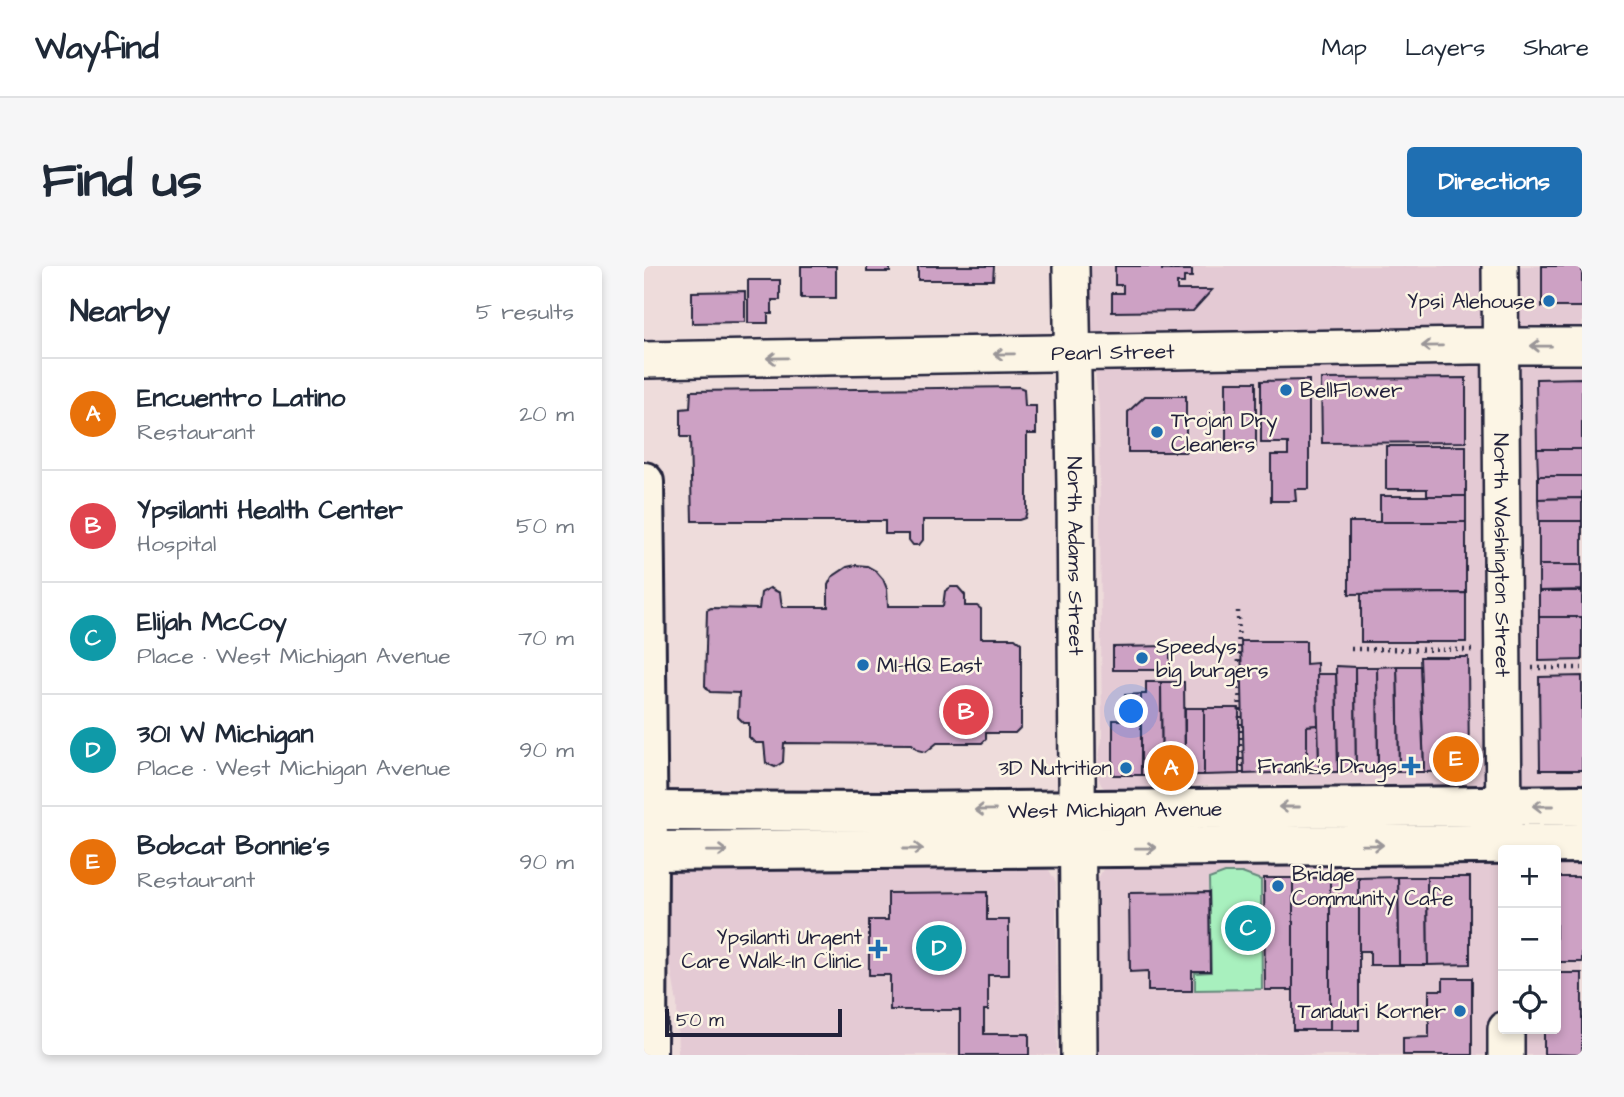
<!DOCTYPE html>
<meta charset="utf-8">
<style>
body{margin:0;font-family:"Architects Daughter",sans-serif;background:#f6f6f7;color:#1f2937}
.controls{position:absolute;right:21px;bottom:21px;display:grid;overflow:hidden;border-radius:7px;box-shadow:0 4px 10px #0003}
.controls button{width:63px;height:63px;display:grid;place-items:center;padding:0;border:0;border-bottom:2px solid #e0e1e3;background:#fff;color:#1f2937;font:35px sans-serif}
.scale{position:absolute;left:21px;bottom:18px;width:177px;box-sizing:border-box;padding-left:7px;border:4px solid #22223b;border-top:0;font-size:19px;line-height:24px;white-space:nowrap;color:#22223b;-webkit-text-stroke:5px #fcf5e5;paint-order:stroke}
.you{position:absolute;left:488px;top:446px;width:24px;height:24px;margin:-18px;border:5px solid #fff;border-radius:50%;background:#1a73e8;box-shadow:0 0 0 10px #1a73e833}
.badge{display:grid;place-items:center;width:46px;height:46px;border-radius:50%;background:#1f6fb2;color:#fff;font-size:23px;font-weight:700}
.pin{position:absolute;translate:-50% -50%;border:4px solid #fff;box-shadow:0 2px 7px #0006}
.list{margin:0;padding:0;list-style:none}
h2{display:flex;justify-content:space-between;align-items:center;height:91px;margin:0;padding:0 28px;font-size:30px}
h2 small{font-size:23px;font-weight:400;color:#747a83}
.list li{display:grid;grid-template-columns:46px 1fr auto;gap:21px;align-items:center;box-sizing:border-box;height:112px;padding:0 28px;border-top:2px solid #e0e1e3}
.list b{display:block;font-size:26px;white-space:nowrap}
.list p{margin:0;font-size:23px;white-space:nowrap;color:#747a83}
.list em{font-size:23px;font-style:normal;color:#747a83}
.icon{flex:none;width:38px;height:38px;fill:none;stroke:currentColor;stroke-width:2;stroke-linecap:round;stroke-linejoin:round}
.map{position:relative;flex:none;width:938px;height:789px;overflow:hidden;border-radius:7px}
header{display:flex;align-items:center;gap:42px;box-sizing:border-box;height:98px;padding:0 35px;background:#fff;border-bottom:2px solid #e0e1e3}
header strong{font-size:33px}
nav{display:flex;gap:38px;margin-inline-start:auto;font-size:24px}
.intro{display:flex;align-items:center;justify-content:space-between;box-sizing:border-box;height:168px;padding:0 42px}
h1{margin:0;font-size:49px}
.button{padding:18px 32px;border-radius:7px;background:#1f6fb2;color:#fff;font-size:24px;font-weight:700}
main{display:flex;gap:42px;padding:0 42px}
aside{flex:1;background:#fff;border-radius:7px;box-shadow:0 4px 10px #0003}
.map>svg:first-child{display:block}
.built{fill:#e4cad4}
.green{fill:#a8f0be;stroke:#65897c;stroke-width:2}
.building{fill:#cda1c4;stroke:#22223b;stroke-width:2}
.lines{fill:none;stroke-linecap:round;stroke-linejoin:round}
.tertiary-casing{stroke:#22223b;stroke-width:40}
.primary-casing{stroke:#22223b;stroke-width:44}
.path{stroke:#22223b;stroke-width:4.5;stroke-dasharray:2 5;stroke-linecap:butt}
.tertiary{stroke:#fcf5e5;stroke-width:35}
.primary{stroke:#fcf5e5;stroke-width:38}
.oneway{stroke:#9a9698}
.poi-dot{fill:#1f6fb2;stroke:#fcf5e5;stroke-width:2.5}
.labels{text-anchor:middle;dominant-baseline:central;stroke-width:5;stroke-linejoin:round;paint-order:stroke}
.poi-label{font-size:21px;fill:#22223b;stroke:#fcf5e5;text-anchor:end}
.street-label{font-size:21px;fill:#22223b;stroke:#fcf5e5}
</style>
<header>
<strong>Wayfind</strong>
<nav><a>Map</a><a>Layers</a><a>Share</a></nav>
</header>
<div class="intro"><h1>Find us</h1><a class="button">Directions</a></div>
<main>
<aside>
<h2>Nearby<small>5 results</small></h2>
<ul class="list">
<li><span class="badge" style="background:#e8710a">A</span><div><b>Encuentro Latino</b><p>Restaurant</p></div><em>20 m</em></li>
<li><span class="badge" style="background:#e0444e">B</span><div><b>Ypsilanti Health Center</b><p>Hospital</p></div><em>50 m</em></li>
<li><span class="badge" style="background:#0f9aa8">C</span><div><b>Elijah McCoy</b><p>Place · West Michigan Avenue</p></div><em>70 m</em></li>
<li><span class="badge" style="background:#0f9aa8">D</span><div><b>301 W Michigan</b><p>Place · West Michigan Avenue</p></div><em>90 m</em></li>
<li><span class="badge" style="background:#e8710a">E</span><div><b>Bobcat Bonnie's</b><p>Restaurant</p></div><em>90 m</em></li>
</ul>
</aside>
<div class="map">
<svg width="938" height="789" viewBox="0 0 938 789">
<rect width="100%" height="100%" fill="#eedcdb"/>
<filter id="ink" filterUnits="userSpaceOnUse"><feTurbulence type="fractalNoise" baseFrequency=".0143" numOctaves="2"/><feDisplacementMap in="SourceGraphic" scale="14" xChannelSelector="R" yChannelSelector="G"/><feConvolveMatrix kernelMatrix="1 2 1 2 8 2 1 2 1" color-interpolation-filters="sRGB"/></filter>
<g filter="url(#ink)">
<g class="built">
<polygon points="444,0 938,0 938,524 777,523 767,518 528,520 516,527 466,527 457,519 452,504 458,474 455,142 445,49"/>
<polygon points="859,591 859,763 912,763 912,591 938,591 938,789 454,789 452,616 461,600"/>
<polygon points="391,601 405,604 412,616 413,789 34,789 33,737 19,658 20,605"/>
</g>
<polygon class="green" points="581,607 598,607 617,614 618,723 551,724 551,707 567,706 565,613"/>
<g class="building">
<rect x="157" y="0" width="35" height="32"/>
<rect x="223" y="0" width="23" height="6"/>
<polygon points="274,0 350,0 349,14 274,14"/>
<polygon points="471,0 518,0 518,4 548,4 548,11 540,11 540,17 533,17 533,24 568,24 549,45 468,46 468,27 479,27 479,19 471,19"/>
<rect x="898" y="0" width="40" height="41"/>
<polygon points="104,14 136,14 136,34 128,34 128,48 124,48 124,57 104,57"/>
<polygon points="101,25 101,56 48,57 48,26"/>
<polygon points="822,112 822,176 678,177 677,113"/>
<polygon points="938,112 938,183 893,183 892,113"/>
<polygon points="665,114 665,223 651,223 652,235 627,235 627,189 644,189 644,177 617,177 617,115"/>
<rect x="582" y="116" width="30" height="66"/>
<polygon points="375,121 380,123 381,140 392,140 392,168 383,168 383,245 381,252 375,254 279,254 279,274 275,279 269,279 265,274 265,268 241,268 241,255 48,255 46,171 37,171 37,143 46,142 47,125"/>
<polygon points="501,130 542,130 542,186 484,186 484,146"/>
<polygon points="742,180 822,180 822,230 783,230 783,223 742,223"/>
<polygon points="893,183 938,183 938,210 894,210"/>
<polygon points="894,210 938,210 938,232 894,233"/>
<rect x="736" y="230" width="86" height="26"/>
<polygon points="938,232 938,255 895,255 894,233"/>
<rect x="895" y="255" width="43" height="44"/>
<polygon points="705,256 822,256 822,327 705,328"/>
<polygon points="212,299 223,300 232,305 239,313 243,323 244,340 299,340 301,325 307,321 314,321 321,329 321,340 333,340 337,343 337,372 371,372 377,377 377,461 371,467 342,467 342,473 338,477 293,477 282,486 274,484 268,478 140,477 139,496 131,501 122,497 120,477 111,477 105,471 105,457 100,457 94,451 95,427 66,426 61,420 63,344 67,342 115,343 117,327 126,322 136,327 138,341 184,341 184,319 188,311 203,301"/>
<polygon points="895,299 938,299 938,324 895,325"/>
<rect x="895" y="325" width="43" height="26"/>
<polygon points="822,327 822,376 717,376 717,328"/>
<polygon points="895,351 938,351 938,394 895,395"/>
<polygon points="597,375 662,375 662,398 673,397 674,459 663,460 663,506 600,508"/>
<polygon points="526,380 526,404 469,404 469,381"/>
<polygon points="776,391 824,391 825,505 780,506"/>
<polygon points="692,400 711,401 712,506 694,506"/>
<polygon points="753,400 776,400 780,506 755,506"/>
<polygon points="753,400 755,506 734,506 733,401"/>
<polygon points="711,401 733,401 734,506 712,506"/>
<polygon points="673,408 692,408 694,506 675,506"/>
<polygon points="938,410 938,504 896,504 895,411"/>
<polygon points="502,416 517,416 518,509 497,509 497,428 502,428"/>
<polygon points="517,416 540,416 541,509 518,509"/>
<polygon points="497,428 497,509 469,509 469,454 481,454 481,429"/>
<rect x="541" y="442" width="19" height="67"/>
<polygon points="560,442 595,442 595,508 560,509"/>
<polygon points="674,459 675,506 663,506 663,460"/>
<polygon points="754,611 783,611 784,699 755,699"/>
<polygon points="754,611 755,699 726,699 726,685 715,685 715,612"/>
<polygon points="783,611 826,611 826,698 784,699"/>
<rect x="912" y="611" width="26" height="85"/>
<polygon points="620,612 649,612 649,724 621,724"/>
<rect x="649" y="612" width="37" height="152"/>
<rect x="686" y="612" width="29" height="152"/>
<polygon points="343,626 343,654 365,654 365,709 344,709 344,744 340,744 340,768 385,768 385,789 316,789 316,744 246,744 246,709 225,709 225,654 244,654 244,627"/>
<polygon points="565,626 566,705 548,705 548,725 504,725 504,705 486,706 485,627"/>
<polygon points="912,707 938,707 938,789 900,788 900,763 912,763"/>
<polygon points="799,712 828,712 828,789 759,789 759,772 785,771 785,724 799,724"/>
</g>
<g class="lines">
<g class="tertiary-casing">
<g id="tertiary">
<path id="s1" d="M427 0 431 220 435 789"/>
<path id="s2" d="M856 0 860 567"/>
<path id="s3" d="M0 94 827 80H938"/>
<polyline points="862,763 862,789"/>
</g>
</g>
<g class="primary-casing">
<g id="primary">
<polyline points="0,216 4,585 3,789"/>
<path id="s4" d="M4 545 257 546 938 539"/>
<polyline points="4,585 938,577"/>
</g>
</g>
<g class="path">
<polyline points="594,345 597,513"/>
<polyline points="707,383 829,384"/>
<polyline points="888,402 938,402"/>
</g>
<use href="#tertiary" class="tertiary"/>
<use href="#primary" class="primary"/>
</g>
<defs><path id="oneway-shaft" d="M-6 0H5M1.5-3L5.5 0L1.5 3" fill="none" stroke-width="1.6" stroke-linecap="round" stroke-linejoin="round" transform="scale(1.75)"/></defs>
<g class="oneway">
<use href="#oneway-shaft" transform="translate(788 80) rotate(179)"/>
<use href="#oneway-shaft" transform="translate(897 80) rotate(-179)"/>
<use href="#oneway-shaft" transform="translate(360 88) rotate(179)"/>
<use href="#oneway-shaft" transform="translate(133 92) rotate(179)"/>
<use href="#oneway-shaft" transform="translate(899 540) rotate(180)"/>
<use href="#oneway-shaft" transform="translate(645 541) rotate(180)"/>
<use href="#oneway-shaft" transform="translate(341 544) rotate(179)"/>
<use href="#oneway-shaft" transform="translate(729 579) rotate(-1)"/>
<use href="#oneway-shaft" transform="translate(502 582) rotate(-1)"/>
<use href="#oneway-shaft" transform="translate(269 583)"/>
<use href="#oneway-shaft" transform="translate(73 585) rotate(-1)"/>
</g>
</g>
<g class="poi-dot">
<circle cx="905" cy="35" r="7"/>
<circle cx="642" cy="124" r="7"/>
<circle cx="513" cy="166" r="7"/>
<circle cx="498" cy="392" r="7"/>
<circle cx="219" cy="399" r="7"/>
<path d="M763.5 489.5h7v7h7v7h-7v7h-7v-7h-7v-7h7z"/>
<circle cx="482" cy="502" r="7"/>
<circle cx="634" cy="620" r="7"/>
<path d="M230.5 672.5h7v7h7v7h-7v7h-7v-7h-7v-7h7z"/>
<circle cx="816" cy="745" r="7"/>
</g>
<g class="labels">
<g class="poi-label">
<text x="891" y="35">Ypsi Alehouse</text>
<text x="656" y="124" text-anchor="start">BellFlower</text>
<text x="527" y="154" text-anchor="start">Trojan Dry<tspan x="527" dy="24">Cleaners</tspan></text>
<text x="512" y="380" text-anchor="start">Speedys<tspan x="512" dy="24">big burgers</tspan></text>
<text x="233" y="399" text-anchor="start">MI-HQ East</text>
<text x="753" y="500">Frank's Drugs</text>
<text x="468" y="502">3D Nutrition</text>
<text x="648" y="608" text-anchor="start">Bridge<tspan x="648" dy="24">Community Cafe</tspan></text>
<text x="218" y="671">Ypsilanti Urgent<tspan x="218" dy="24">Care Walk-In Clinic</tspan></text>
<text x="802" y="745">Tanduri Korner</text>
</g>
<g class="street-label">
<text stroke="none"><textPath href="#s3" startOffset="469">Pearl Street</textPath></text>
<text stroke="none"><textPath href="#s2" startOffset="289">North Washington Street</textPath></text>
<text stroke="none"><textPath href="#s1" startOffset="290">North Adams Street</textPath></text>
<text stroke="none"><textPath href="#s4" startOffset="467">West Michigan Avenue</textPath></text>
</g>
</g>
</svg>
<div class="controls">
<button>+</button>
<button>−</button>
<button><svg class="icon" aria-label="locate" viewBox="0 0 24 24"><circle cx="12" cy="12" r="6"/><path d="M12 2v4M12 18v4M2 12h4M18 12h4"/></svg></button>
</div>
<div class="scale">50 m</div>
<div class="you"></div>
<div class="pin badge" style="left:527px;top:502px;background:#e8710a">A</div>
<div class="pin badge" style="left:322px;top:446px;background:#e0444e">B</div>
<div class="pin badge" style="left:604px;top:662px;background:#0f9aa8">C</div>
<div class="pin badge" style="left:295px;top:682px;background:#0f9aa8">D</div>
<div class="pin badge" style="left:812px;top:493px;background:#e8710a">E</div>
</div>
</main>
